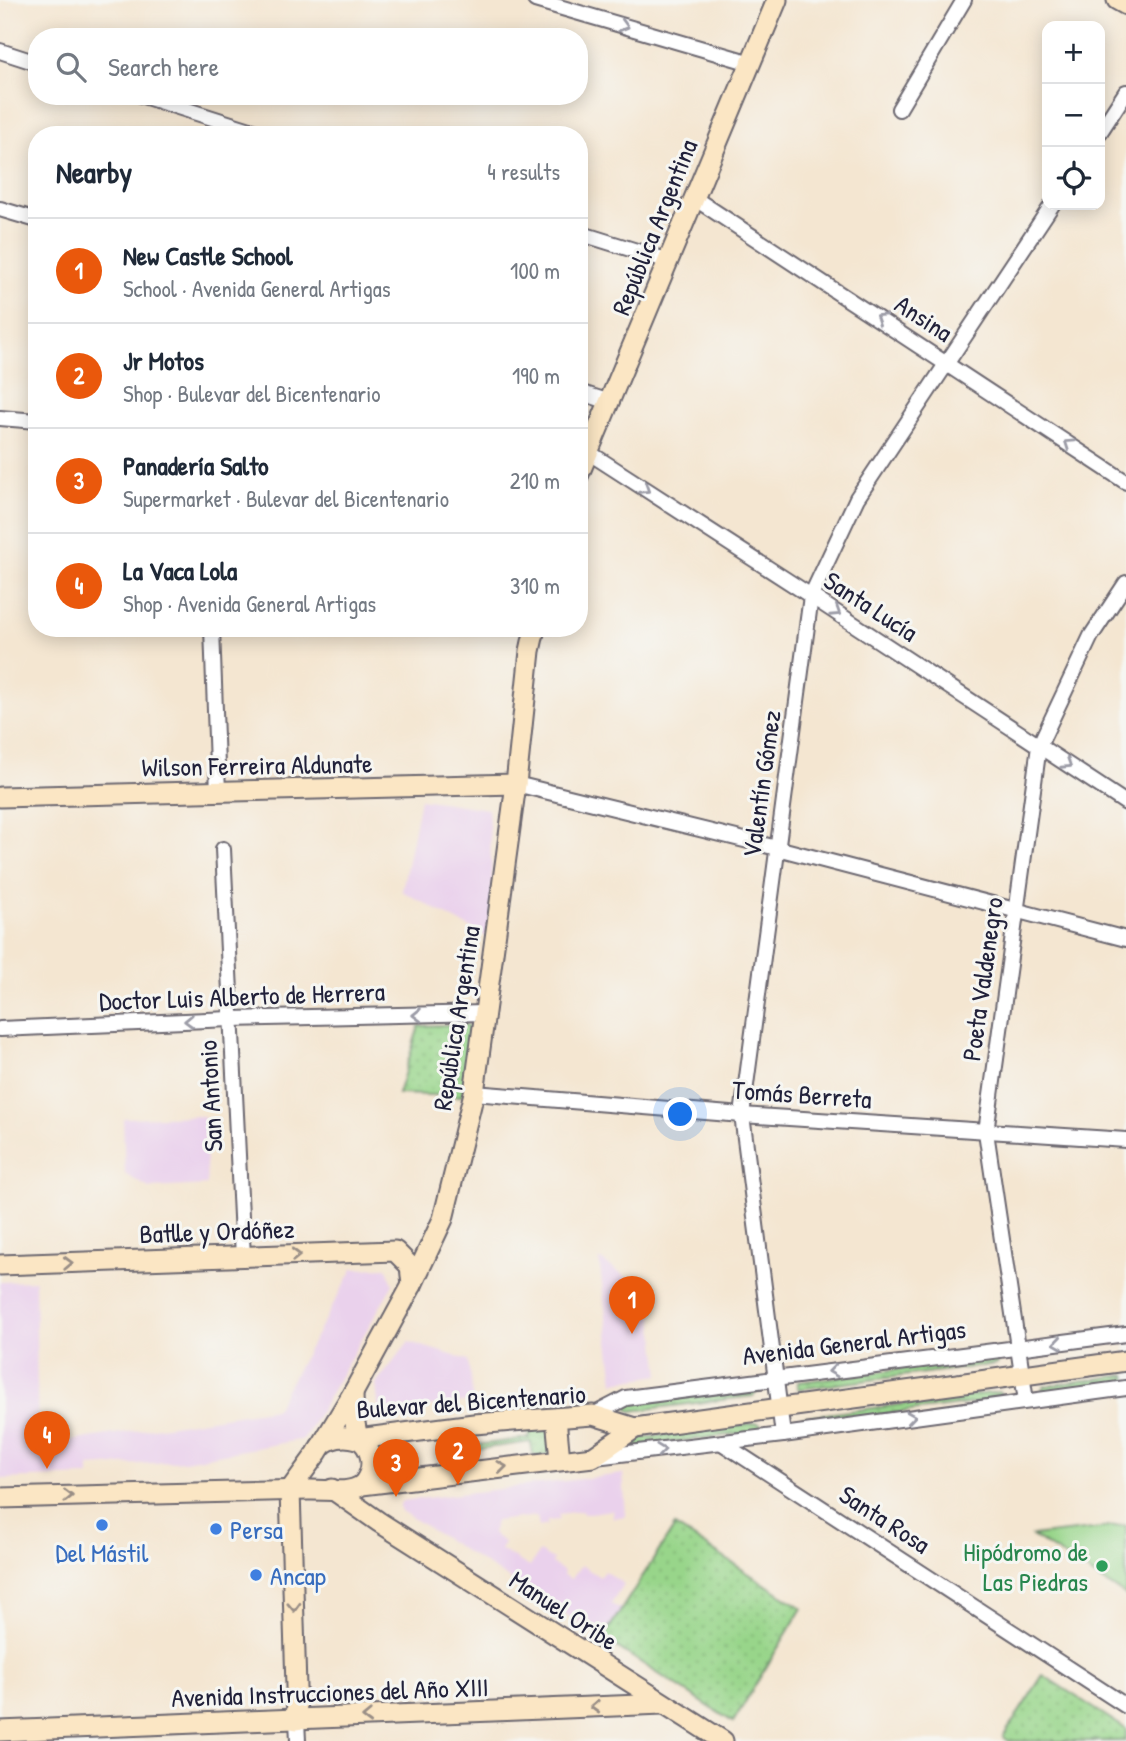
<!DOCTYPE html>
<meta charset="utf-8">
<style>
body{margin:0;font-family:"Patrick Hand",sans-serif;background:#f2f2f3;color:#1f2937}
.controls{position:absolute;right:21px;top:21px;display:grid;overflow:hidden;border-radius:14px;box-shadow:0 4px 18px #0003}
.controls button{width:63px;height:63px;display:grid;place-items:center;padding:0;border:0;border-bottom:2px solid #e0e1e3;background:#fff;color:#1f2937;font:35px sans-serif}
.you{position:absolute;left:681px;top:1115px;width:24px;height:24px;margin:-18px;border:5px solid #fff;border-radius:50%;background:#1a73e8;box-shadow:0 0 0 10px #1a73e833}
.badge{display:grid;place-items:center;width:46px;height:46px;border-radius:50%;background:#ea580c;color:#fff;font-size:23px;font-weight:700}
.pin{position:absolute;translate:-50% -58px;filter:drop-shadow(0 2px 4px #0008)}
.pin::after{content:'';position:absolute;top:37px;width:24px;height:21px;background:inherit;clip-path:polygon(0 0,100% 0,50% 100%)}
.list{margin:0;padding:0;list-style:none}
h2{display:flex;justify-content:space-between;align-items:center;height:91px;margin:0;padding:0 28px;font-size:30px}
h2 small{font-size:23px;font-weight:400;color:#747a83}
.list li{display:grid;grid-template-columns:46px 1fr auto;gap:21px;align-items:center;box-sizing:border-box;height:105px;padding:0 28px;border-top:2px solid #e0e1e3}
.list b{display:block;font-size:26px;white-space:nowrap}
.list p{margin:0;font-size:23px;white-space:nowrap;color:#747a83}
.list em{font-size:23px;font-style:normal;color:#747a83}
.icon{flex:none;width:38px;height:38px;fill:none;stroke:currentColor;stroke-width:2;stroke-linecap:round;stroke-linejoin:round}
.map{position:relative;flex:none;width:1126px;height:1741px;overflow:hidden}
.search{position:absolute;background:#fff;box-shadow:0 4px 18px #0003;left:28px;top:28px;width:560px;height:77px;display:flex;align-items:center;gap:18px;box-sizing:border-box;padding:0 24px;border-radius:28px;color:#747a83;font-size:26px}
.panel{position:absolute;background:#fff;box-shadow:0 4px 18px #0003;left:28px;top:126px;width:560px;height:511px;border-radius:28px}
.map>svg:first-child{display:block}
.built{fill:#ead1ec}
.grass{fill:url(#grass-dots);stroke:#5d7c62;stroke-width:2}
.pitch{fill:#98d58a;stroke:#5d7c62;stroke-width:2}
.lines{fill:none;stroke-linecap:round;stroke-linejoin:round}
.street-casing{stroke:#6c6770;stroke-width:18}
.secondary-casing{stroke:#6c6770;stroke-width:23}
.street{stroke:#fff;stroke-width:14}
.secondary{stroke:#fbe6c4;stroke-width:19}
.oneway{stroke:#9c9ca7}
.oneway2{stroke:#998e86}
.shop-dot{fill:#3f7fe0;stroke:#f6f6f2;stroke-width:2.5}
.leisure-dot{fill:#2e9e5b;stroke:#f6f6f2;stroke-width:2.5}
.labels{text-anchor:middle;dominant-baseline:central;stroke-width:6;stroke-linejoin:round;paint-order:stroke}
.street-label{font-size:26px;fill:#22223b;stroke:#f6f6f2}
.shop-label{font-size:26px;fill:#366cbe;stroke:#f6f6f2;text-anchor:start}
.leisure-label{font-size:26px;fill:#27864d;stroke:#f6f6f2;text-anchor:end}
</style>
<div class="map">
<svg width="1126" height="1741" viewBox="0 0 1126 1741">
<defs>
<pattern id="grass-dots" width="8" height="8" patternUnits="userSpaceOnUse" patternTransform="scale(1.75)"><rect width="8" height="8" fill="#98d58a"/><path d="M2 2h.1M6 6h.1" fill="none" stroke="#83b778" stroke-width="1.8" stroke-linecap="round"/></pattern>
</defs>
<rect width="100%" height="100%" fill="#f6f6f2"/>
<filter id="ink" filterUnits="userSpaceOnUse"><feTurbulence type="fractalNoise" baseFrequency=".0143" numOctaves="2"/><feDisplacementMap in="SourceGraphic" scale="14" xChannelSelector="R" yChannelSelector="G"/><feConvolveMatrix kernelMatrix="1 2 1 2 8 2 1 2 1" color-interpolation-filters="sRGB"/></filter>
<filter id="wash" filterUnits="userSpaceOnUse"><feTurbulence type="fractalNoise" baseFrequency=".00686" numOctaves="4" result="noise"/><feDisplacementMap in="SourceGraphic" scale="28" xChannelSelector="R" yChannelSelector="G"/><feGaussianBlur stdDeviation="1.57" result="paint"/><feColorMatrix in="noise" values="0 0 0 0 0 0 0 0 0 0 0 0 0 0 0 0 0 1.4 0 .05"/><feComposite in="paint" operator="in"/></filter>
<g filter="url(#wash)">
<rect width="100%" height="100%" fill="#f4e6d1"/>
<g class="built">
<polygon points="420,799 488,809 496,942 402,891"/>
<polygon points="204,1116 207,1185 149,1188 125,1174 123,1118"/>
<polygon points="599,1259 650,1293 660,1375 614,1382"/>
<polygon points="387,1268 393,1284 304,1439 185,1461 89,1467 89,1476 0,1479 0,1282 35,1281 38,1446 275,1409 353,1269"/>
<polygon points="409,1342 468,1360 473,1401 379,1413 376,1384"/>
<polygon points="623,1474 626,1516 613,1518 612,1510 583,1514 582,1511 558,1514 559,1520 547,1521 547,1525 539,1527 537,1516 495,1521 492,1534 504,1542 500,1550 530,1567 539,1552 553,1560 552,1564 564,1571 563,1575 571,1579 581,1565 600,1577 604,1571 624,1584 611,1604 621,1609 603,1638 401,1511 399,1506 402,1501"/>
</g>
<g class="grass">
<polygon points="465,1024 474,1029 474,1037 462,1096 398,1094 419,1026"/>
<polygon points="995,1357 998,1361 996,1364 799,1389 797,1386 798,1382"/>
<polygon points="1126,1375 1126,1382 1044,1393 1042,1390 1044,1386"/>
<polygon points="752,1388 756,1392 753,1396 631,1411 627,1408 629,1404"/>
<polygon points="999,1392 1002,1396 1000,1400 805,1424 801,1421 803,1417"/>
<polygon points="757,1423 761,1425 759,1431 635,1447 632,1443 634,1439"/>
<polygon points="550,1426 552,1454 537,1457 533,1454 531,1442 455,1452 455,1448 530,1438 529,1427"/>
<polygon points="675,1526 802,1608 733,1722 603,1638"/>
<polygon points="1043,1675 1126,1729 1126,1741 1009,1741 1003,1737"/>
</g>
<polygon class="pitch" points="1126,1525 1126,1596 1032,1536"/>
</g>
<g filter="url(#ink)">
<g class="lines">
<g class="street-casing">
<g id="street">
<polyline points="535,0 751,63"/>
<polyline points="0,51 37,63"/>
<polyline points="143,96 266,135"/>
<polyline points="899,109 964,0"/>
<polyline points="1100,132 1126,92"/>
<polyline points="694,198 1126,482"/>
<polyline points="0,209 37,220"/>
<polyline points="579,233 669,261"/>
<polyline points="579,392 610,402"/>
<polyline points="0,418 37,421"/>
<polyline points="588,452 811,596 1126,803"/>
<polyline points="212,628 218,793"/>
<polyline points="516,784 777,848 1126,939"/>
<polyline points="223,849 243,1257"/>
<polyline points="0,1029 230,1019 485,1013"/>
<polyline points="474,1093 742,1115 1126,1140"/>
<polyline points="1026,1401 986,1132 1039,746 1091,636 1126,583"/>
<polyline points="593,1415 626,1398 1126,1334"/>
<polyline points="783,1435 742,1115 811,596 857,498 1052,205"/>
<polyline points="722,1443 1126,1706"/>
<polyline points="595,1457 783,1435 1126,1388"/>
<polyline points="297,1720 298,1741"/>
</g>
</g>
<g class="secondary-casing">
<g id="secondary">
<polyline points="1117,0 1126,5"/>
<polyline points="579,474 777,0"/>
<polyline points="0,797 516,784"/>
<polyline points="0,1265 395,1251 410,1266 412,1285"/>
<path d="M353 1393C353 1407 354 1420 357 1434 359 1441 364 1442 367 1448 374 1461 371 1475 362 1485"/>
<polyline points="556,1418 560,1460"/>
<path d="M320 1447C331 1436 344 1435 358 1439L474 1424 593 1415 635 1428"/>
<polyline points="332,1489 379,1522 723,1741"/>
<path d="M0 1498 308 1490C325 1489 347 1495 362 1485L593 1457 635 1428 663 1424 1126 1361"/>
<polyline points="297,1720 290,1490 317,1453 353,1393 412,1285 443,1219 474,1093 516,784 530,651 535,628"/>
<polyline points="0,1731 663,1704"/>
</g>
</g>
<use href="#street" class="street"/>
<use href="#secondary" class="secondary"/>
</g>
<defs><path id="oneway-chevron" d="M-2-3.5L2.5 0L-2 3.5" fill="none" stroke-width="1.6" stroke-linecap="round" stroke-linejoin="round" transform="scale(1.75)"/></defs>
<g class="oneway">
<use href="#oneway-chevron" transform="translate(624 26) rotate(16)"/>
<use href="#oneway-chevron" transform="translate(880 318) rotate(-147)"/>
<use href="#oneway-chevron" transform="translate(1069 444) rotate(-146)"/>
<use href="#oneway-chevron" transform="translate(645 489) rotate(33)"/>
<use href="#oneway-chevron" transform="translate(836 612) rotate(33)"/>
<use href="#oneway-chevron" transform="translate(1067 764) rotate(33)"/>
<use href="#oneway-chevron" transform="translate(417 1015) rotate(179)"/>
<use href="#oneway-chevron" transform="translate(189 1021) rotate(178)"/>
<use href="#oneway-chevron" transform="translate(1058 1343) rotate(172)"/>
<use href="#oneway-chevron" transform="translate(833 1371) rotate(173)"/>
<use href="#oneway-chevron" transform="translate(911 1417) rotate(-8)"/>
<use href="#oneway-chevron" transform="translate(661 1450) rotate(-7)"/>
</g>
<g class="oneway2">
<use href="#oneway-chevron" transform="translate(296 1255) rotate(-2)"/>
<use href="#oneway-chevron" transform="translate(68 1263) rotate(-2)"/>
<use href="#oneway-chevron" transform="translate(502 1467) rotate(-7)"/>
<use href="#oneway-chevron" transform="translate(68 1496) rotate(-1)"/>
<use href="#oneway-chevron" transform="translate(294 1607) rotate(88)"/>
<use href="#oneway-chevron" transform="translate(595 1707) rotate(178)"/>
<use href="#oneway-chevron" transform="translate(367 1717) rotate(178)"/>
</g>
</g>
<g class="shop-dot">
<circle cx="102" cy="1525" r="7"/>
<circle cx="216" cy="1529" r="7"/>
<circle cx="256" cy="1575" r="7"/>
</g>
<circle class="leisure-dot" cx="1102" cy="1566" r="7"/>
<g class="labels">
<g class="street-label">
<text transform="translate(654 227) rotate(-68)">República Argentina</text>
<text transform="translate(924 318) rotate(33)">Ansina</text>
<text transform="translate(871 606) rotate(33)">Santa Lucía</text>
<text transform="translate(257 765) rotate(-1)">Wilson Ferreira Aldunate</text>
<text transform="translate(761 784) rotate(-82)">Valentín Gómez</text>
<text transform="translate(982 979) rotate(-82)">Poeta Valdenegro</text>
<text transform="translate(242 996) rotate(-2)">Doctor Luis Alberto de Herrera</text>
<text transform="translate(456 1018) rotate(-81)">República Argentina</text>
<text transform="translate(802 1094) rotate(4)">Tomás Berreta</text>
<text transform="translate(210 1096) rotate(-93)">San Antonio</text>
<text transform="translate(217 1231) rotate(-2)">Batlle y Ordóñez</text>
<text transform="translate(854 1342) rotate(-7)">Avenida General Artigas</text>
<text transform="translate(471 1401) rotate(-4)">Bulevar del Bicentenario</text>
<text transform="translate(885 1519) rotate(33)">Santa Rosa</text>
<text transform="translate(564 1610) rotate(33)">Manuel Oribe</text>
<text transform="translate(330 1692) rotate(-2)">Avenida Instrucciones del Año XIII</text>
</g>
<g class="shop-label">
<text x="230" y="1529">Persa</text>
<text x="102" y="1552" text-anchor="middle">Del Mástil</text>
<text x="270" y="1575">Ancap</text>
</g>
<g class="leisure-label">
<text x="1088" y="1551">Hipódromo de<tspan x="1088" dy="30">Las Piedras</tspan></text>
</g>
</g>
</svg>
<div class="controls">
<button>+</button>
<button>−</button>
<button><svg class="icon" aria-label="locate" viewBox="0 0 24 24"><circle cx="12" cy="12" r="6"/><path d="M12 2v4M12 18v4M2 12h4M18 12h4"/></svg></button>
</div>
<div class="you"></div>
<div class="pin badge" style="left:632px;top:1334px">1</div>
<div class="pin badge" style="left:458px;top:1485px">2</div>
<div class="pin badge" style="left:396px;top:1497px">3</div>
<div class="pin badge" style="left:47px;top:1469px">4</div>
<div class="search"><svg class="icon" aria-label="search" viewBox="0 0 24 24"><circle cx="10" cy="10" r="6"/><path d="M15 15l6 6"/></svg>Search here</div>
<section class="panel">
<h2>Nearby<small>4 results</small></h2>
<ul class="list">
<li><span class="badge">1</span><div><b>New Castle School</b><p>School · Avenida General Artigas</p></div><em>100 m</em></li>
<li><span class="badge">2</span><div><b>Jr Motos</b><p>Shop · Bulevar del Bicentenario</p></div><em>190 m</em></li>
<li><span class="badge">3</span><div><b>Panadería Salto</b><p>Supermarket · Bulevar del Bicentenario</p></div><em>210 m</em></li>
<li><span class="badge">4</span><div><b>La Vaca Lola</b><p>Shop · Avenida General Artigas</p></div><em>310 m</em></li>
</ul>
</section>
</div>
